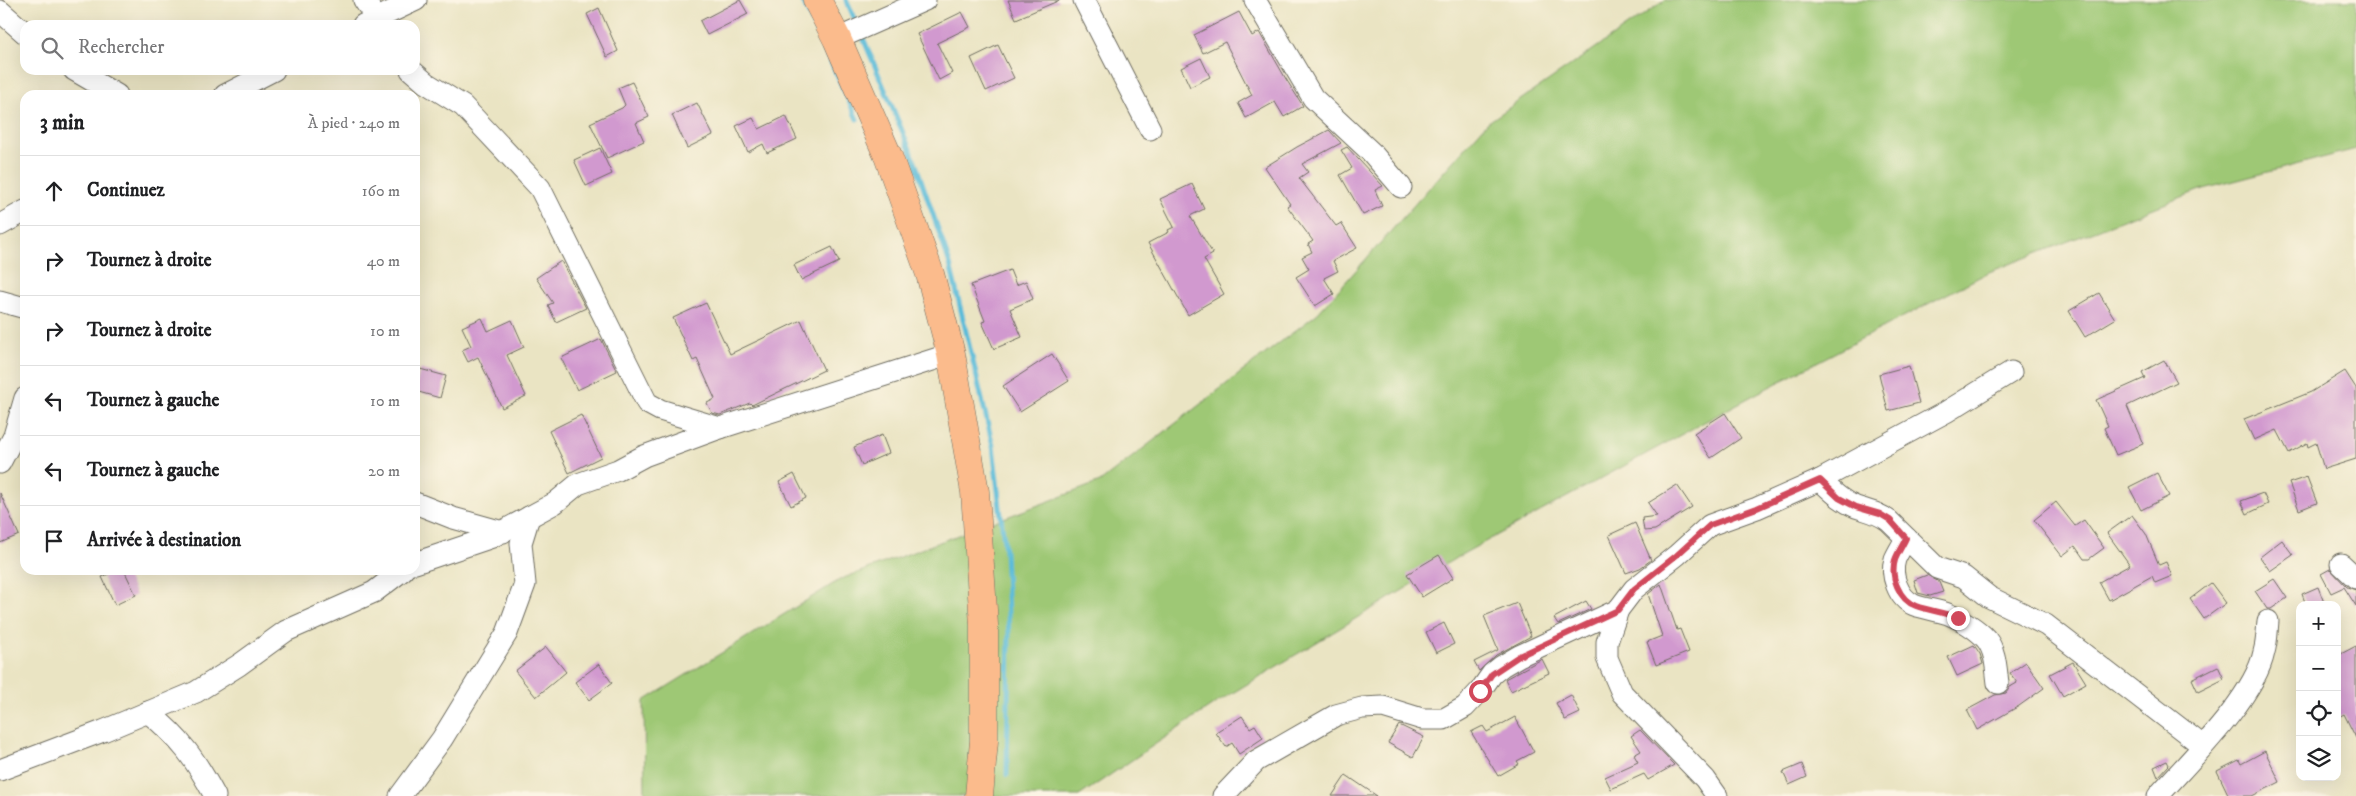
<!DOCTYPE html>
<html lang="fr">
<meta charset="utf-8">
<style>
body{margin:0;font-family:"IM FELL DW Pica",serif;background:#f6f6f6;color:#202124}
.controls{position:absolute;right:15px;bottom:15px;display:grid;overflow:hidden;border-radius:10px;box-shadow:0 5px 20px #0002}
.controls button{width:45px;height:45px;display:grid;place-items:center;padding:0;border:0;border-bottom:1px solid #e0e0e0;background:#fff;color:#202124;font:25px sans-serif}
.stop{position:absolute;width:15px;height:15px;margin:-11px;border:4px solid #d1495b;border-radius:50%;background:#fff}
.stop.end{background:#d1495b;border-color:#fff;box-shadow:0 1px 5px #0008}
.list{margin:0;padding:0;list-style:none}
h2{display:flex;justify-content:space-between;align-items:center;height:65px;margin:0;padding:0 20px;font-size:21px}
h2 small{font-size:16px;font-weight:400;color:#757577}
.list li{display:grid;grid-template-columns:32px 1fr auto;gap:15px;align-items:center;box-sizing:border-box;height:70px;padding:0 20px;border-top:1px solid #e0e0e0}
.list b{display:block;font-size:19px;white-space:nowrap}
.list em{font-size:16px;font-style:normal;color:#757577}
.icon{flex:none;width:28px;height:28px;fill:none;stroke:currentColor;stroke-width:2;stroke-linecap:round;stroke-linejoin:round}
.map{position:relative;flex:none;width:2356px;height:796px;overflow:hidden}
.search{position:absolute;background:#fff;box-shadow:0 5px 20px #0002;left:20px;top:20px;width:400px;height:55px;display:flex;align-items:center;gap:12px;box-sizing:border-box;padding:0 18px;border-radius:15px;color:#757577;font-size:19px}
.panel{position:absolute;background:#fff;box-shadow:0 5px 20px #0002;left:20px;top:90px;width:400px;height:485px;border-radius:15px}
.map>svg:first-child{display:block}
.green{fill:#9ec874;stroke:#647a50}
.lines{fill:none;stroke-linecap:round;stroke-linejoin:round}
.stream{stroke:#5bbcd9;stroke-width:5}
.building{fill:#d199cf}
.minor-casing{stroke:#6e6c60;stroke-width:23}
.trunk-casing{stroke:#6e6c60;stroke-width:29}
.minor{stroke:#fff;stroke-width:21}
.trunk{stroke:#fbbb8c;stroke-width:28}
.route{stroke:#d1495b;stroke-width:6}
</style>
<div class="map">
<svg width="2356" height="796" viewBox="0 0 2356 796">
<rect width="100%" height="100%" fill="#fcf5e5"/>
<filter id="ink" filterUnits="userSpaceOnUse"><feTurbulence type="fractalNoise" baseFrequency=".02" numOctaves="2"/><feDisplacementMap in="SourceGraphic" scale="10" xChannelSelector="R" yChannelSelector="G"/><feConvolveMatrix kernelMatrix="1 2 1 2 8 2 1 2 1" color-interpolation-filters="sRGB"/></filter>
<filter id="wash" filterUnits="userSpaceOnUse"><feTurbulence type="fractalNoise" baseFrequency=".0096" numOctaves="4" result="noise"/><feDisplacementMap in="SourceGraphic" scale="20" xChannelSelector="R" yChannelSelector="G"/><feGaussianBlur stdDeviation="1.12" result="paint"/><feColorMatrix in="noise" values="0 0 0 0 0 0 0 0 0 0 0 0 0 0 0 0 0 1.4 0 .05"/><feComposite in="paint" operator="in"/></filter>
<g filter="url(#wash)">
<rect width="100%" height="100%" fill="#eae4c3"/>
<polygon class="green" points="1665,0 2356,0 2356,149 2200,190 1989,272 1752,396 1461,555 1216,703 1079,796 645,796 644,701 841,579 1100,482 1318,313 1487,123"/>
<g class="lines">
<g class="stream">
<polyline points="802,0 857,119"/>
<polyline points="846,0 858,26"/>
<polyline points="861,33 914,159 950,264 993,446 1005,551 1009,634 1007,775"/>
</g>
</g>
<g id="blocks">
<g class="building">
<polygon points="740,0 748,14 707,35 700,21"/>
<polygon points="1008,0 1060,0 1016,19"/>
<polygon points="599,8 618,51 607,57 587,14"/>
<polygon points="962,12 970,27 937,43 952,73 939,80 917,34"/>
<polygon points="1239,12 1252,36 1259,32 1286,79 1303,106 1284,117 1275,102 1246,118 1238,103 1252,95 1225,42 1203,53 1194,35"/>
<polygon points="998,45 1014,78 986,91 971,58"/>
<polygon points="1201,58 1210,77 1190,87 1181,68"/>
<polygon points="632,82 649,117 636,123 644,141 607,158 590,123 622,108 625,105 618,88"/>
<polygon points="697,103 713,135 687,148 672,115"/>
<polygon points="786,116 797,139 767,153 763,144 748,152 736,126 753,118 759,129"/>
<polygon points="1329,130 1341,143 1302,164 1308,172 1299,178 1336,226 1341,223 1357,248 1333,261 1338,271 1324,278 1334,294 1315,306 1296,277 1309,269 1302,257 1312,252 1308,244 1313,241 1287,206 1290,204 1265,167 1297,147"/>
<polygon points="1347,147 1383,186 1375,190 1382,206 1363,215 1340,175 1352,168 1341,150"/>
<polygon points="600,148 612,174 586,186 574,160"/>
<polygon points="1192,184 1204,209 1190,216 1213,254 1204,259 1224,294 1188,315 1148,243 1169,232 1168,230 1174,227 1160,199"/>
<polygon points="832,247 839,262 801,280 794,265"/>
<polygon points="561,261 586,308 556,322 548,305 553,303 536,278"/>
<polygon points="1010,270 1016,285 1026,281 1033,299 1010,309 1022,337 994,349 982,322 985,321 971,285"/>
<polygon points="2099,293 2115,319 2085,337 2069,311"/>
<polygon points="706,303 730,354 801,320 824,370 752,405 750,403 720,415 712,413 707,403 715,399 697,359 693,361 673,318"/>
<polygon points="482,318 488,331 512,320 524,347 507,355 526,396 502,408 478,357 468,362 462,350 471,346 462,327"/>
<polygon points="601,339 617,371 577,390 561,358"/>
<polygon points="1052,354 1069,381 1020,412 1003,386"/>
<polygon points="2164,360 2177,382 2127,406 2143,444 2116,455 2104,428 2108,426 2096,400 2145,378 2142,372"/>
<polygon points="1909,366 1919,403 1888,411 1879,374"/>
<polygon points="420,369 446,376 440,398 415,391"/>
<polygon points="2345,371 2356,388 2356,459 2324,469 2316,443 2308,447 2307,443 2289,453 2277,430 2254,440 2244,419 2311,392"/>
<polygon points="1725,413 1741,438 1711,458 1694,433"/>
<polygon points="581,415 601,457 569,473 549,431"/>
<polygon points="882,435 889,453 862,465 854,447"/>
<polygon points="2157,473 2169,496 2141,510 2129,487"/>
<polygon points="794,474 806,498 791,506 779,482"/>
<polygon points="2307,477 2317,503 2299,510 2289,483"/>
<polygon points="1677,485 1692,507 1655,530 1644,531 1642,518 1657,516 1648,503"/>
<polygon points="0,493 19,535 0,543"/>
<polygon points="2263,493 2268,504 2247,514 2241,501"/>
<polygon points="2056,502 2075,526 2084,520 2104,548 2089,559 2084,559 2075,546 2062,556 2034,520"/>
<polygon points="2132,515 2146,534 2159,565 2166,562 2172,576 2155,583 2152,576 2109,600 2099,582 2130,565 2107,533"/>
<polygon points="1635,523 1651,560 1640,568 1626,573 1609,535"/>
<polygon points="2282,540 2293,555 2270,571 2260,557"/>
<polygon points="1439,555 1453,578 1422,597 1407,574"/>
<polygon points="2330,569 2347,587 2356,590 2356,606 2344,587 2331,593 2321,574"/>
<polygon points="117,570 124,570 136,595 115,605 102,577"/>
<polygon points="1927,575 1939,582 1943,592 1930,596 1918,593 1914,580"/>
<polygon points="2274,579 2287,598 2271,609 2267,609 2255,591"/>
<polygon points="2211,583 2226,603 2204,619 2190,599"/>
<polygon points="1661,584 1677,630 1680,629 1689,652 1656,665 1647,642 1662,636 1648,594"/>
<polygon points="2318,587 2325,605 2306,605 2302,594"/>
<polygon points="1586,601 1591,609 1558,624 1554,618"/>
<polygon points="1517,603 1531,636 1496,655 1479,671 1474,662 1498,650 1484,616"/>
<polygon points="1444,623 1454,644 1436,653 1426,632"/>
<polygon points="1974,645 1980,654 1983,664 1957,676 1948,657"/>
<polygon points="2356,646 2356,738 2344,714 2337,718 2337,656"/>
<polygon points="546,647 566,672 536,697 515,671"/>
<polygon points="1542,659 1549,673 1511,691 1505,679"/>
<polygon points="2026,662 2044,688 2019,706 1977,730 1967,710 1995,695 2006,693 2010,687 2017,683 2010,673"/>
<polygon points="2073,662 2086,683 2063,696 2050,674"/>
<polygon points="599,664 612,683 589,700 575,682"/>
<polygon points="2218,666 2224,679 2198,692 2192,679"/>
<polygon points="1571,695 1580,713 1565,720 1556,703"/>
<polygon points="1242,716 1250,728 1255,725 1263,738 1239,754 1232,743 1226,747 1216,733"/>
<polygon points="1515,717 1534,752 1517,761 1519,764 1498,776 1471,732 1483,726 1487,732"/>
<polygon points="1399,725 1424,737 1413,757 1388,743"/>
<polygon points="1640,730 1674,765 1648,780 1644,774 1611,789 1605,777 1638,762 1634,755 1641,751 1631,736"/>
<polygon points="2265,751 2280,782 2252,796 2229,796 2217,771 2239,760 2241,764"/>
<polygon points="2167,761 2169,765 2158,777 2154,767"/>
<polygon points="1802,764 1807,777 1789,785 1783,772"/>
<polygon points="1346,775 1377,796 1332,796"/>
</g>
</g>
</g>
<g filter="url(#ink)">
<use href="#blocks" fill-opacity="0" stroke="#6e6c60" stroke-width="1"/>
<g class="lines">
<g class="minor-casing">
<g id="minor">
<polyline points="364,0 381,25"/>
<polyline points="1084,0 1150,129"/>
<polyline points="1255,0 1313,98 1372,153 1401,187"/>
<polyline points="0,11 25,33"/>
<polyline points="363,25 416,0"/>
<polyline points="837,39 925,0"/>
<polyline points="74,70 117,95"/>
<polyline points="411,70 426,83 463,106 540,188 647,403 660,410 720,428"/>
<polyline points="225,95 274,70"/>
<polyline points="0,225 25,211"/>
<polyline points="0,301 25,308"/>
<polyline points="0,463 14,436 25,398"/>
<path d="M1820 480C1831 490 1841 501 1856 507 1868 511 1879 513 1889 521L1937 568 1964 577 1989 597 2046 625 2203 746"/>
<polyline points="415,503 453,518 503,532"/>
<path d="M1906 538C1903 545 1898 552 1895 559 1890 575 1898 598 1914 605 1925 609 1937 610 1948 614 1961 619 1977 629 1986 639 1996 651 1996 669 1998 683"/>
<polyline points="415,563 492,537 555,503 578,484 618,470 644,456 720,428 951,354"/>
<polyline points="2341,564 2356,578"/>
<path d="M148 712C181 739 195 759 215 796"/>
<polyline points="0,770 103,731 196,692 239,665 286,631 374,592 403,570"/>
<polyline points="400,796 442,739 507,633 525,584 521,543 529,517"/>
<polyline points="1223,796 1256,761 1336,715 1362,708 1383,707 1422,719 1444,719 1465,707 1480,691 1492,674 1502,666 1519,656 1618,610"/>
<polyline points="1717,796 1705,779 1622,693 1607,658 1607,642 1618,610 1634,589 1677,555 1710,525 1757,508 1820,480 1946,412 2011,372"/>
<path d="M2158 796C2189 761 2255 697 2264 652 2267 642 2267 631 2268 621"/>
</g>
</g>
<g class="trunk-casing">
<polyline id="trunk" points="817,0 837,39 888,156 930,274 951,354 975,492 984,625 984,741 979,796"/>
</g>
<use href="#minor" class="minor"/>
<use href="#trunk" class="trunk"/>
</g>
</g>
<g class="lines" filter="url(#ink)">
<path class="route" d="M1480 691 1492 674 1519 656 1618 610 1634 589 1677 555 1710 525 1757 508 1820 480 1839 498 1856 507 1880 514 1890 520 1906 538C1903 545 1898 552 1895 560 1890 576 1899 600 1916 606 1930 611 1944 612 1958 618"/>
</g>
</svg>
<div class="controls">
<button>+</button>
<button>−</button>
<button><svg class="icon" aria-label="locate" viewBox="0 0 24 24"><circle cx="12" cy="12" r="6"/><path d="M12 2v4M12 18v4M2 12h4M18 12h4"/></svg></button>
<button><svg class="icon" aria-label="layers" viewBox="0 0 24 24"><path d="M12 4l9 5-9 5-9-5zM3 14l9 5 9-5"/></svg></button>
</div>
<div class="stop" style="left:1480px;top:691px"></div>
<div class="stop end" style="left:1958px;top:618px"></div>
<div class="search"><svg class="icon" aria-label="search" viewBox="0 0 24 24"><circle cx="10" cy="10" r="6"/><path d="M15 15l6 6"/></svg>Rechercher</div>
<section class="panel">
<h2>3 min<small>À pied · 240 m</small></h2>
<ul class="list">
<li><svg class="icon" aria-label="ahead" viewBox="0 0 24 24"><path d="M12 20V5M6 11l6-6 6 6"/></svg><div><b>Continuez</b></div><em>160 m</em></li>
<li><svg class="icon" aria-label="right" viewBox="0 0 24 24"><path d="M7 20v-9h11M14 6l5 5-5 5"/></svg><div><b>Tournez à droite</b></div><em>40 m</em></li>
<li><svg class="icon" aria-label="right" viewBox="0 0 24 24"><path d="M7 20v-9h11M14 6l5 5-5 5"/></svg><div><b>Tournez à droite</b></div><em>10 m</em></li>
<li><svg class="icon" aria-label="left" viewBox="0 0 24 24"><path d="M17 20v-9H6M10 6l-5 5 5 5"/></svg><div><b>Tournez à gauche</b></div><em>10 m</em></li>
<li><svg class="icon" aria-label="left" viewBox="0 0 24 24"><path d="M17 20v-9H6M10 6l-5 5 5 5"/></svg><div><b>Tournez à gauche</b></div><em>20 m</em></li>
<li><svg class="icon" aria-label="arrive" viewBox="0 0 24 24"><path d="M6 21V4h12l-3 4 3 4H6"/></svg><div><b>Arrivée à destination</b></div></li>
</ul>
</section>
</div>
